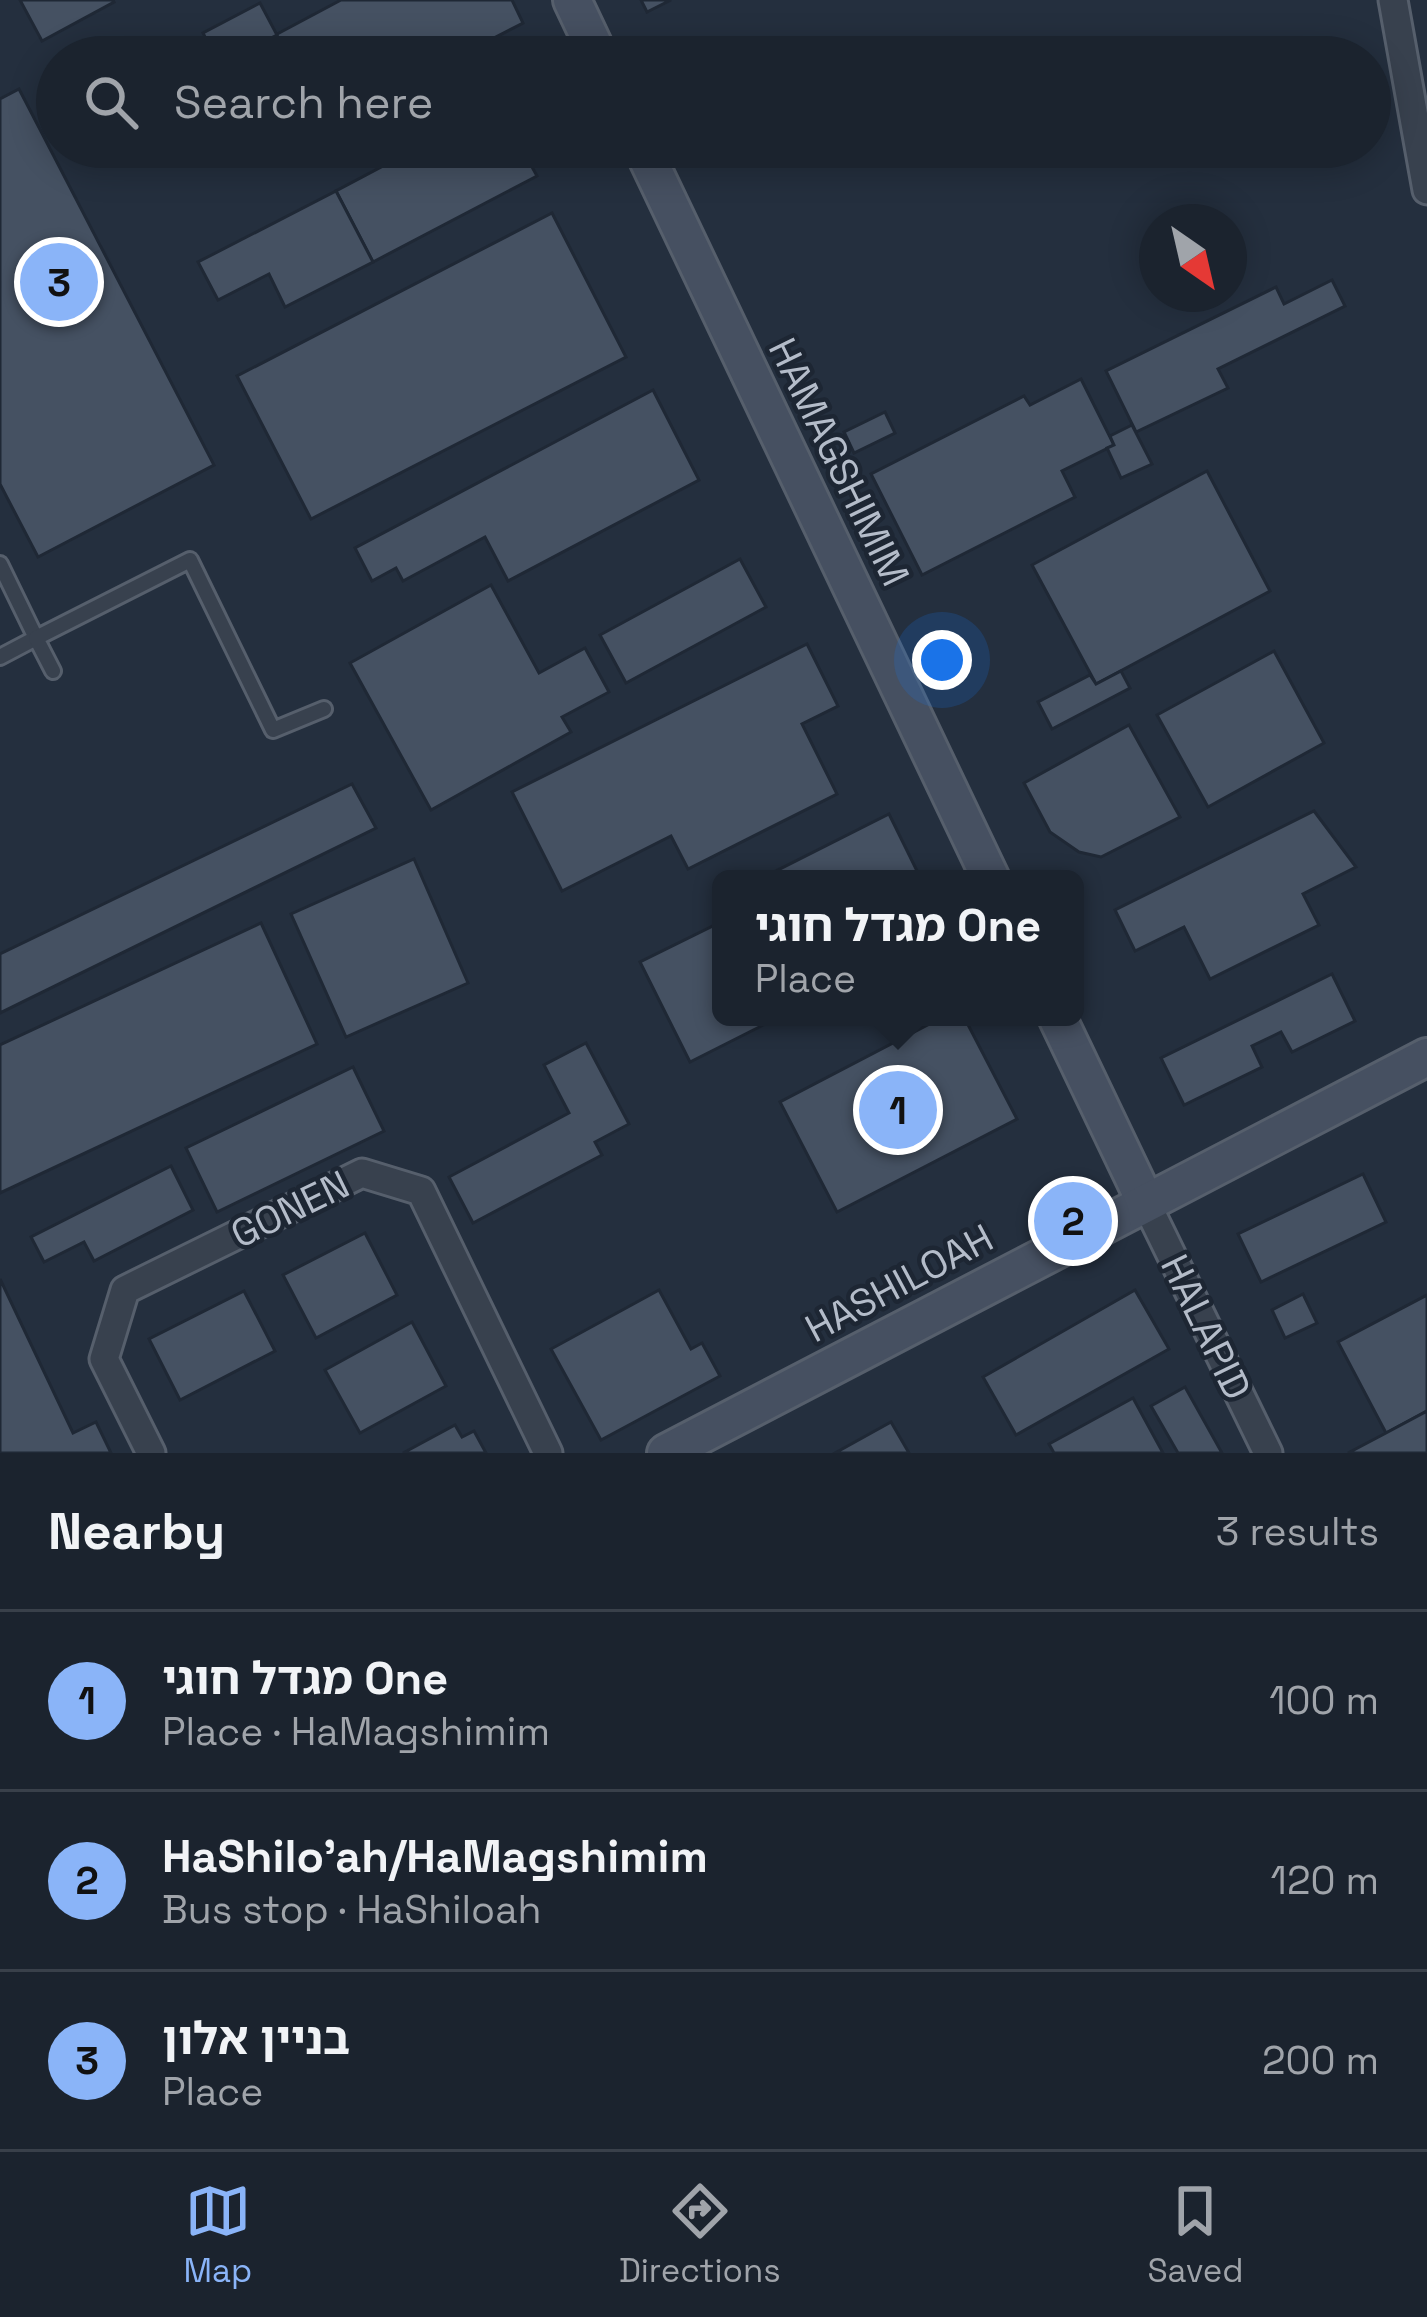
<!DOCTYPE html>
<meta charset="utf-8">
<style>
body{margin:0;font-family:"Space Grotesk","Noto Sans Hebrew",sans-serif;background:#282f3a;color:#f1f3f6}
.compass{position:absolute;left:1139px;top:204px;width:108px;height:108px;border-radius:50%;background:#1b232e;box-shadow:0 6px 30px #0003;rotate:146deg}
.you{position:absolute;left:942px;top:660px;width:42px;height:42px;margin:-30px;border:9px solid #fff;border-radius:50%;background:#1a73e8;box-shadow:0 0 0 18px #1a73e833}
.badge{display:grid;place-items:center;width:78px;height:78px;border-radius:50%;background:#8ab4f8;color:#111;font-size:39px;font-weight:700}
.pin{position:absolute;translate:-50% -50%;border:6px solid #fff;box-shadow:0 3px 12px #0006}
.popup{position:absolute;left:712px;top:870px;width:372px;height:156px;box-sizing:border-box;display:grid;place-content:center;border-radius:18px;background:#1b232e;filter:drop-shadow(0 3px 9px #0005);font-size:39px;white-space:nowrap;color:#a0a4aa}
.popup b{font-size:45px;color:#f1f3f6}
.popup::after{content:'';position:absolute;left:50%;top:100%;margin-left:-24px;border:24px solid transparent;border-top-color:#1b232e}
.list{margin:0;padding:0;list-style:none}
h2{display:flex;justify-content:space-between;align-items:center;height:156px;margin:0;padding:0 48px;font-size:51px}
h2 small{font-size:39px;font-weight:400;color:#a0a4aa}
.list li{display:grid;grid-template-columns:78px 1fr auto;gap:36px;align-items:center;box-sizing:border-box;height:180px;padding:0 48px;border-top:3px solid #39404a}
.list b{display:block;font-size:45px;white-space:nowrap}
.list p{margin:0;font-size:39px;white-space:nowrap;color:#a0a4aa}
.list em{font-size:39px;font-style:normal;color:#a0a4aa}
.icon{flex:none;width:66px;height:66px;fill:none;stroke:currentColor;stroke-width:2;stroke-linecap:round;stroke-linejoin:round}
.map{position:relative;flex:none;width:1427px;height:1453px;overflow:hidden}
.search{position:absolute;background:#1b232e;box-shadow:0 6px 30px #0003;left:36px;right:36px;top:36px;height:132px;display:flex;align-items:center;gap:30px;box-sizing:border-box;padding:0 42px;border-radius:66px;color:#a0a4aa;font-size:45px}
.sheet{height:696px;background:#1b232e}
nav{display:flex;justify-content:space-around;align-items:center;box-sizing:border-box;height:168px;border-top:3px solid #39404a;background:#1b232e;font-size:33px;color:#a0a4aa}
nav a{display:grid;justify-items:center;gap:6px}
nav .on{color:#8ab4f8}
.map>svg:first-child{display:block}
.building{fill:#455162;stroke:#1f2835;stroke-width:3}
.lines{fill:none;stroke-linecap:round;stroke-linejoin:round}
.lane-casing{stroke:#565f6c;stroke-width:20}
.street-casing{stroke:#565f6c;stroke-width:33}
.secondary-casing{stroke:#565f6c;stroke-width:42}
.lane{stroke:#38414e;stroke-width:14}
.street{stroke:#38414e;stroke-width:27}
.secondary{stroke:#465061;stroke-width:36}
.labels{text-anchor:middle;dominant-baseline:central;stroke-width:9;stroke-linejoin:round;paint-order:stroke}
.street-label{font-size:39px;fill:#b4bcc9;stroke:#1d2633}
</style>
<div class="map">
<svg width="1427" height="1453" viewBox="0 0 1427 1453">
<rect width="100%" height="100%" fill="#242f3e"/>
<g class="building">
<polygon points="20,0 113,0 114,2 42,41"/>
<polygon points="341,0 512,0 523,23 457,57 234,57"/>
<polygon points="641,0 671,0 647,12"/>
<polygon points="260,3 277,35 233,57 215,57 203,33"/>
<polygon points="19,89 214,465 38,557 0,484 0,99"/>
<polygon points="419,147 521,147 537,176 373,262 336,191"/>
<polygon points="336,191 373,262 285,307 269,274 218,300 198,262"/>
<polygon points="552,213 626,357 311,519 237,376"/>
<polygon points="1332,280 1345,306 1218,369 1228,388 1136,432 1106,371 1276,287 1284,304"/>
<polygon points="1081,379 1114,445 1062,471 1075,497 922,575 871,474 1024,396 1030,405"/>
<polygon points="653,390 699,480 508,581 485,537 403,581 396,568 372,581 355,548"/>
<polygon points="885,412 895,433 854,453 844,432"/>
<polygon points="1132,425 1152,464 1121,478 1107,448 1114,445 1110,436"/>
<polygon points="1207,471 1270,591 1096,684 1032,565"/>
<polygon points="740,559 766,607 626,683 600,635"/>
<polygon points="491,585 539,673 585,648 609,692 562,717 571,732 431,810 350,663"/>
<polygon points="807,644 838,706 802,724 837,794 688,869 671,836 562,891 512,792"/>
<polygon points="1274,651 1324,743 1208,807 1157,715"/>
<polygon points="1121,671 1130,688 1052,729 1038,702 1090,675 1096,684"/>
<polygon points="1129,725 1180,817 1101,857 1079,852 1050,832 1024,783"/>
<polygon points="352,784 376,828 0,1013 0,954"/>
<polygon points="1314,811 1356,867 1303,894 1319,925 1210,979 1184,927 1135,951 1115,910"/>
<polygon points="889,814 921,879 760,879"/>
<polygon points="414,859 468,983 346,1037 291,914"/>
<polygon points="721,922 721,1017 779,1017 690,1062 640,962"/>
<polygon points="261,923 317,1044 0,1193 0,1045"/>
<polygon points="1332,974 1355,1021 1292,1052 1281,1032 1252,1046 1262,1067 1184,1105 1161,1058"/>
<polygon points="943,1017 964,1017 1017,1119 837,1212 780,1102"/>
<polygon points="586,1043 629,1124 595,1142 602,1155 473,1223 449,1177 569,1113 544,1065"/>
<polygon points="353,1067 384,1131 217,1212 186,1148"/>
<polygon points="171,1166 193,1210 94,1261 84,1242 44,1262 31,1237"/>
<polygon points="1363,1174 1386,1222 1261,1282 1238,1234"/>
<polygon points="365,1233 397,1295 316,1338 283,1275"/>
<polygon points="0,1279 73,1433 96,1422 111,1453 0,1453"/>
<polygon points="659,1290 691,1349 702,1343 720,1376 601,1440 551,1349"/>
<polygon points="1135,1290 1169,1349 1016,1435 983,1377"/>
<polygon points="244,1291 275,1351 180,1400 149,1339"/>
<polygon points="1303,1294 1317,1323 1285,1338 1272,1310"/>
<polygon points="1427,1295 1427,1411 1386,1433 1338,1342"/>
<polygon points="412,1322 446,1386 360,1433 325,1370"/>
<polygon points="1185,1387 1222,1453 1178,1453 1151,1406"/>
<polygon points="1133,1398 1163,1453 1054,1453 1049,1444"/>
<polygon points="1427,1411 1427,1453 1348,1453 1386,1433"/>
<polygon points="891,1422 909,1453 835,1453"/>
<polygon points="455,1425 462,1437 474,1431 486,1453 403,1453"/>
</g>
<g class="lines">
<g class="lane-casing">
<g id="lane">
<polyline points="0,564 36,638 0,657"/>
<polyline points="53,671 36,638 190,560 273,730 324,709"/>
</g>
</g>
<g class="street-casing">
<g id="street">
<polyline points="1393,0 1427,190"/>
<polyline points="1145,1201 1268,1453"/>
<polyline points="151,1453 104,1359 125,1290 362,1173 421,1191 548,1453"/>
</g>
</g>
<g class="secondary-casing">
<g id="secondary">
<polyline points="572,0 599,57"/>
<polyline points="642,147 991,879"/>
<polyline points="1057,1017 1145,1201"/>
<polyline points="666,1453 1427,1057"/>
</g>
</g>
<use href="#lane" class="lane"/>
<use href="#street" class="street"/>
<use href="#secondary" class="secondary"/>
</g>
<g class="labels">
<g class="street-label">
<text transform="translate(839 462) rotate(64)">HAMAGSHIMIM</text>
<text transform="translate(290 1209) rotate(-26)">GONEN</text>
<text transform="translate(899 1283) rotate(-28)">HASHILOAH</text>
<text transform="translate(1206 1327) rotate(64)">HALAPID</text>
</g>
</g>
</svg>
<svg class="compass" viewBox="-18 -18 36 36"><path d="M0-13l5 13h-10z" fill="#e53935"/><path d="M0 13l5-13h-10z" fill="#a0a4aa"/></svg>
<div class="you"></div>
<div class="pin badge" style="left:898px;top:1110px">1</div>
<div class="popup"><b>מגדל חוגי One</b>Place</div>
<div class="pin badge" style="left:1073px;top:1221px">2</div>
<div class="pin badge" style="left:59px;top:282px">3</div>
<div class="search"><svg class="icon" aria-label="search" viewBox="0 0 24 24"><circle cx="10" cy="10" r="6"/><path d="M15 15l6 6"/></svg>Search here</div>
</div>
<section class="sheet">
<h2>Nearby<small>3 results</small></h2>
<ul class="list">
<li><span class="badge">1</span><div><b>מגדל חוגי One</b><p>Place · HaMagshimim</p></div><em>100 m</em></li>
<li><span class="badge">2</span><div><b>HaShilo'ah/HaMagshimim</b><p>Bus stop · HaShiloah</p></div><em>120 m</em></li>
<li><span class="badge">3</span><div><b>בניין אלון</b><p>Place</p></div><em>200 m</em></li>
</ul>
</section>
<nav>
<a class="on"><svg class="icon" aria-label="map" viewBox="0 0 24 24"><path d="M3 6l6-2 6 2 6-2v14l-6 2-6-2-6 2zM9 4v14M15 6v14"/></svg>Map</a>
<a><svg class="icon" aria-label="directions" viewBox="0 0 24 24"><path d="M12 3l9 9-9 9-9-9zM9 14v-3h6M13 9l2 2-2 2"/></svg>Directions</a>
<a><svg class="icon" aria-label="saved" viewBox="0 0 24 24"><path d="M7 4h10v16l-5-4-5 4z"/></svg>Saved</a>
</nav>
